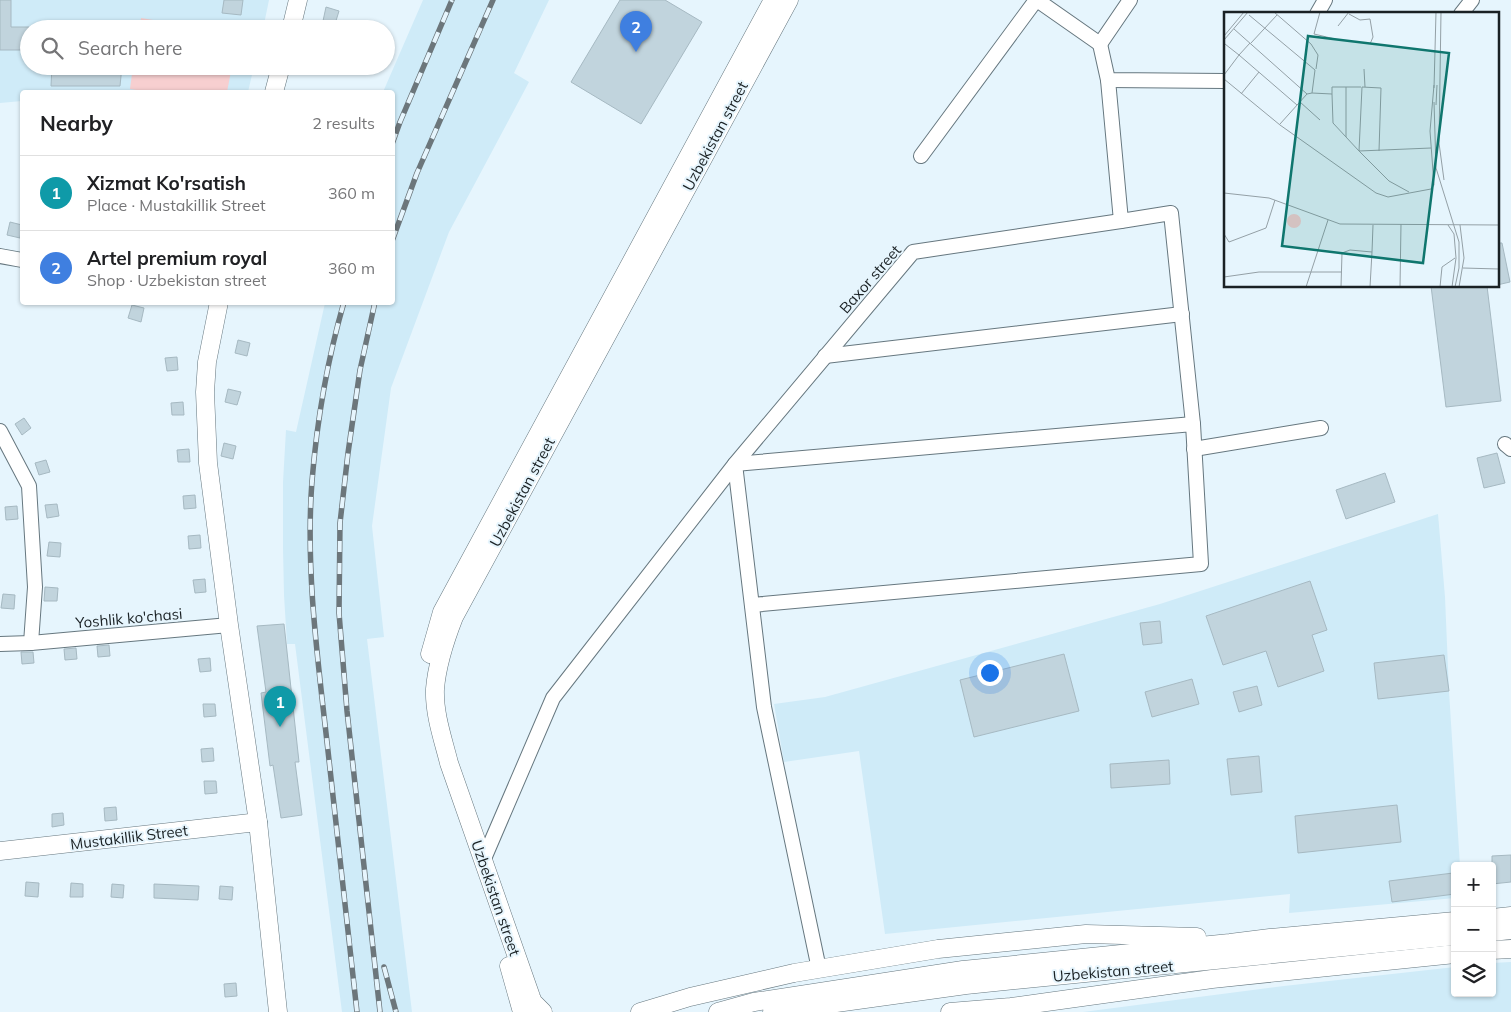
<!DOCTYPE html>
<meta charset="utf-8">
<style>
body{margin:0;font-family:Mulish,sans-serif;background:#f2f2f2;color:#202124}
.controls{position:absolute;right:15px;bottom:15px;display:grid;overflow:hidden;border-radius:5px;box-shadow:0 1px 4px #0004}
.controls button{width:45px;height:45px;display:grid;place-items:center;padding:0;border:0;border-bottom:1px solid #e0e0e0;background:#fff;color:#202124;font:25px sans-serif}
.you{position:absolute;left:989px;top:672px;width:18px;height:18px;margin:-12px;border:4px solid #fff;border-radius:50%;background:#1a73e8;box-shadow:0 0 0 8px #1a73e833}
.badge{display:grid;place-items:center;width:32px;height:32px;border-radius:50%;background:#a3052f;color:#fff;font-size:16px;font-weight:700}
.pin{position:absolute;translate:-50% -41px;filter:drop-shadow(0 1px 2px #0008)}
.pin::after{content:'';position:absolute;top:26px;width:18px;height:15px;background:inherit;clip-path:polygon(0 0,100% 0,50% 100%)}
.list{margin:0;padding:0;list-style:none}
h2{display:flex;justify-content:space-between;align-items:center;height:65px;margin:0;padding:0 20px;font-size:21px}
h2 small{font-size:16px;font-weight:400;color:#757577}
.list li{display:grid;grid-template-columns:32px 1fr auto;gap:15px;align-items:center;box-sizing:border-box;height:75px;padding:0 20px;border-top:1px solid #e0e0e0}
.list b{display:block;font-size:19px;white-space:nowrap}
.list p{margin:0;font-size:16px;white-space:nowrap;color:#757577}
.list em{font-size:16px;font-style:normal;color:#757577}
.icon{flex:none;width:28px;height:28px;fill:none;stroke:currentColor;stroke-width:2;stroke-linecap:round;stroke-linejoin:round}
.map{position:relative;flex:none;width:1511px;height:1012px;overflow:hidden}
.search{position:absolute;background:#fff;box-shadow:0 1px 4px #0004;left:20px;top:20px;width:375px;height:55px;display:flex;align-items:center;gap:12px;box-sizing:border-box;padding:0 18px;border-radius:28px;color:#757577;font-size:19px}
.panel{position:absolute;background:#fff;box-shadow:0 1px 4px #0004;left:20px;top:90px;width:375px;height:215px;border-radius:5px}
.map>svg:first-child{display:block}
.built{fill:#cfebf8}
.green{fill:#f7cfd0}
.building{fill:#c1d4dd;stroke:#a6b9c2}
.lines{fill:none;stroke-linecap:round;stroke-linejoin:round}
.minor-casing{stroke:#66777f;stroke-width:16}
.major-casing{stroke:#66777f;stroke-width:19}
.minor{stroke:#fff;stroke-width:14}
.major{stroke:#fff;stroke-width:18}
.rail-casing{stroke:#6c767b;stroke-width:5.5}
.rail{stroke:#e6f5fd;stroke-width:4;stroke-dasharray:11;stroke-linecap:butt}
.labels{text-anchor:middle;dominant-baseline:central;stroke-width:4;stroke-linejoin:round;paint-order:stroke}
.street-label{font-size:15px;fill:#1a2124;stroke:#e6f5fd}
.inset-road{fill:none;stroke:#94a0a6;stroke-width:1}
.view{fill:#0f766e;fill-opacity:0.15;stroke:#0f766e;stroke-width:2.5}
.inset-edge{fill:none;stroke:#1a2124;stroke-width:2.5}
</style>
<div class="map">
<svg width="1511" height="1012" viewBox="0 0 1511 1012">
<rect width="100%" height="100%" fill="#e6f5fd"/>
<g class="built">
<polygon points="0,0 269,0 263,29 29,29 29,66 254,66 248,92 22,92 22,101 0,103"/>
<polygon points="423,0 549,0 514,73 529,82 449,232 391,388 372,526 384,637 367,639 412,1012 342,1012 295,644 287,644 284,595 283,548 283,482 286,430 296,432 325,303 392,302 392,92 383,92"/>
<polygon points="1438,514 1445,597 1449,691 1460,866 1455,866 1455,898 1289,913 1290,894 885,934 859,751 784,762 774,704 825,697 1160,604"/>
<polygon points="1511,962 1511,1012 1083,1012 1284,986 1455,967 1455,993 1492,993 1492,963"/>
</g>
<g class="green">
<polygon points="141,18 207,29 140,29"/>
<polygon points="133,66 232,66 227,92 150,92 130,89"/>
</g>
<g class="building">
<polygon points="0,0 11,0 11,27 29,27 29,50 0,50"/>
<polygon points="224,0 243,0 241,15 222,13"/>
<polygon points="620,0 665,0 702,22 641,124 571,82"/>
<polygon points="326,7 339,11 335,24 323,21"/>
<polygon points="52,66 122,66 120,86 51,86"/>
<polygon points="10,222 22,225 20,238 7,235"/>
<polygon points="1497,243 1502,243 1510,282 1497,285"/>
<polygon points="1431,286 1487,286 1501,401 1446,407"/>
<polygon points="132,305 144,308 141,322 128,318"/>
<polygon points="238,340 250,343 247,356 235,353"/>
<polygon points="177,357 178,370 167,371 165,358"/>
<polygon points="228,389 241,392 237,405 225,402"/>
<polygon points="183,402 184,415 172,415 171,403"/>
<polygon points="24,418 31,428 22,435 15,424"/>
<polygon points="224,443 236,446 233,459 221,456"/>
<polygon points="189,449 190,462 178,462 177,450"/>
<polygon points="1497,453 1505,483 1484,488 1477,458"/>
<polygon points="46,460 50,472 39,475 35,463"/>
<polygon points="1385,473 1395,502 1346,519 1336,490"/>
<polygon points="195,495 196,508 184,509 183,496"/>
<polygon points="57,504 59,516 47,518 45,505"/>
<polygon points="17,506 18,519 6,520 5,507"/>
<polygon points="200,535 201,548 189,549 188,536"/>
<polygon points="49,542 61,543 60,557 47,556"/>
<polygon points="205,579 206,592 195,593 193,580"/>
<polygon points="1310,581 1327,630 1312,635 1324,671 1278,687 1266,651 1223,665 1206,616"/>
<polygon points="45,587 58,588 57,601 44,601"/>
<polygon points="3,594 15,595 14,609 1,608"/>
<polygon points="1160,621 1162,643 1143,645 1140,623"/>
<polygon points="284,624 299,762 295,762 302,815 281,818 273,765 270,766 261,693 266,692 257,626"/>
<polygon points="109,645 110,656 98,657 97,646"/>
<polygon points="76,648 77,659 65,660 64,649"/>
<polygon points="21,652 33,652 34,663 22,664"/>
<polygon points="1064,654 1079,711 974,737 960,680"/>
<polygon points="1444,655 1449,691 1378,699 1374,663"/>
<polygon points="210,658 211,671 200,672 198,659"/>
<polygon points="1192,679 1199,704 1152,717 1145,692"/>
<polygon points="1257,686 1262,705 1239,712 1233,692"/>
<polygon points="203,704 215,704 216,716 204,717"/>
<polygon points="213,748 214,761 202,762 201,749"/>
<polygon points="1259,756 1262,792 1231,795 1227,759"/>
<polygon points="1169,760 1170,784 1111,788 1110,764"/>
<polygon points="204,781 216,781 217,793 205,794"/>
<polygon points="1397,805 1401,842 1298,853 1295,816"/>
<polygon points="116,807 117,820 105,821 104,808"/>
<polygon points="63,813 64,825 52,827 52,814"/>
<polygon points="1511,855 1511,882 1492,884 1492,856"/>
<polygon points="1453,873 1455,894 1392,902 1389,881"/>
<polygon points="26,882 39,883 38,897 25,896"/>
<polygon points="71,883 83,884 83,897 70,897"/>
<polygon points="112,884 124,885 123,898 111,897"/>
<polygon points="154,884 199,886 198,900 154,898"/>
<polygon points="220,886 233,887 232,900 219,899"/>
<polygon points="236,983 237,996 225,997 224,984"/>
</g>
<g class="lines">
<g class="minor-casing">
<g id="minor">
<polyline points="1037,0 1100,44"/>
<polyline points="1317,14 1325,0"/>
<polyline points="1461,14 1472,0"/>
<polyline points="1100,44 1108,80 1225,81"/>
<polyline points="1100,44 1130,0"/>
<polyline points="1108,80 1121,221 1171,213 1193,424"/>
<polyline points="921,156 1036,0"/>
<polyline points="0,256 22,260"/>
<polyline points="825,356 1182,314"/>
<polyline points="0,431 29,486 35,587 31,643 0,644"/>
<polyline points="1505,444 1511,449"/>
<polyline points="1194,449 1321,428"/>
<polyline points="31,643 229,625"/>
<polyline points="483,861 553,698 735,464 1193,424 1201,564 752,605"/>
<polyline points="819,969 764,707 735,464 913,252 1121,221"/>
</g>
</g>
<g class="major-casing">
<g id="major">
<polyline points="291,29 298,0"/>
<polyline points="274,92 281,66"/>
<polyline points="219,302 207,362 205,392 208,463 229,625 258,822 278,1012"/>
<polyline points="430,654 442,612 773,0"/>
<polyline points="0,851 258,822"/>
<polyline points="1492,918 1511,916"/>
<polyline points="1492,932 1511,930"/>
<polyline points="1492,950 1511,949"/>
<polyline points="509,966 522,1012"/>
<path d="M543 1012 533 1002 531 997 449 763C443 739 434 714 435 689 437 664 445 640 454 617L789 0"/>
<polyline points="640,1012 690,997 794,973 938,949 1086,934 1197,937"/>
<polyline points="718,1012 754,1002 963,970 1230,943 1270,938 1455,921"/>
<polyline points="772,1012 966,985 1455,936"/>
<polyline points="950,1012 1011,1007 1212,979 1455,954"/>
</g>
</g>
<use href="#minor" class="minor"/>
<use href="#major" class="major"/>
<g class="rail-casing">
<g id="rail">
<polyline points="392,144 400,122 452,0"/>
<polyline points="392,241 417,173 493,0"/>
<path d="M344 302C327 361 317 420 312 481 305 574 319 668 329 760 338 844 348 928 357 1012"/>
<polyline points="375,302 360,370 348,453 340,523 339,613 347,711 380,1012"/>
<polyline points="384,967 396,1012"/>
</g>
</g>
<use href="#rail" class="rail"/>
</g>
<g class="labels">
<g class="street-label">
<text transform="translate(715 136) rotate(-62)">Uzbekistan street</text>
<text transform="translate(870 279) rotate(-49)">Baxor street</text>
<text transform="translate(522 492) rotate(-62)">Uzbekistan street</text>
<text transform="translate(129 618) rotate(-5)">Yoshlik ko'chasi</text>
<text transform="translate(129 837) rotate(-7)">Mustakillik Street</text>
<text transform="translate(496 898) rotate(71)">Uzbekistan street</text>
<text transform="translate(1113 971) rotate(-5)">Uzbekistan street</text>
</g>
</g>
<g transform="translate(1224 12)">
<rect width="275" height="275" fill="#e6f5fd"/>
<path d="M63 209a7 7 0 1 1 14 0a7 7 0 1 1-14 0Z" fill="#f7cfd0"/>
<path class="inset-road" d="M50 0 87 32 94 43 92 57M96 0 90 22 111 27M217 0 215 131 220 168M125 2 136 8 146 7 149 25 146 32M25 3 91 58 88 81 83 82 56 112M114 14 125 0M10 17 83 82M0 24 20 0M0 28 24 0M27 31 53 3M1 32 15 43 26 31M140 57 141 75M0 63 15 43 73 93M0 67 56 113 152 181 164 185 207 177 210 173 206 119 210 73M210 76 212 0M88 81 108 82V75H137M17 82 35 60M108 82 109 111 135 139 207 136M76 90 96 108M210 90 212 156 235 230V256L231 275M212 93 213 73M122 125V75M155 139 157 76 138 75 135 139 165 169 185 180M0 181 45 186 116 212 275 213M224 213 230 222 232 246 228 275M0 222 5 230 42 216 51 188M148 240 149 213M239 256 275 257M0 265 35 260H118M82 275 104 208M117 275 118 241 126 238 148 240 146 275M176 275 177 212M216 275 218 255 231 246M235 275 240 246 236 213"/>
<path class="view" d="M84 24 225 41 199 251 58 234Z"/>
<rect width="275" height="275" class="inset-edge"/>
</g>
</svg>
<div class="controls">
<button>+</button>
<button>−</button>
<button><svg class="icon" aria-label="layers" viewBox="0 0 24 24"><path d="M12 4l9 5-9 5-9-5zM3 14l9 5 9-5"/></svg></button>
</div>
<div class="you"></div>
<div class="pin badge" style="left:280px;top:727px;background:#0f9aa8">1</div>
<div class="pin badge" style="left:636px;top:52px;background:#3f7fe0">2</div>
<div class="search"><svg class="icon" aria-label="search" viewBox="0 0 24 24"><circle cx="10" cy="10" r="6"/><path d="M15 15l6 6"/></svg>Search here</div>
<section class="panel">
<h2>Nearby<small>2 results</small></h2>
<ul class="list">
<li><span class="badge" style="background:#0f9aa8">1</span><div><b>Xizmat Ko'rsatish</b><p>Place · Mustakillik Street</p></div><em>360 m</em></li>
<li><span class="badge" style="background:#3f7fe0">2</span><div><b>Artel premium royal</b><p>Shop · Uzbekistan street</p></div><em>360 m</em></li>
</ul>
</section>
</div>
